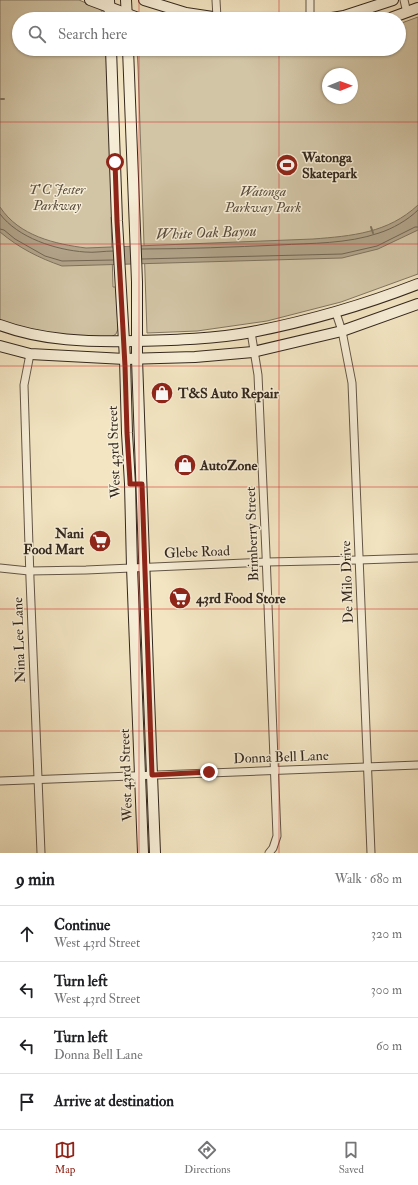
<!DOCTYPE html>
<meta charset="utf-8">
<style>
body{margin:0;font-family:"IM FELL Double Pica",serif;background:#f6f6f6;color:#202124}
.compass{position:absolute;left:322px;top:68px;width:36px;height:36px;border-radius:50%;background:#fff;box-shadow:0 1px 3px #0004;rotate:89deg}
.stop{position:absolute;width:12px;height:12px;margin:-9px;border:3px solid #8f2418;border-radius:50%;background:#fff}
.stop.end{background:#8f2418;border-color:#fff;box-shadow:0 1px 4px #0008}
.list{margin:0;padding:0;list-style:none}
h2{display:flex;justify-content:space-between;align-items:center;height:52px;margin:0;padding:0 16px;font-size:17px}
h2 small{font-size:13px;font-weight:400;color:#757577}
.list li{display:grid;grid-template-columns:26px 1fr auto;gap:12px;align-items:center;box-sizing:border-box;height:56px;padding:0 16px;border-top:1px solid #e0e0e0}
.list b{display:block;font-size:15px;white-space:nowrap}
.list p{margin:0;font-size:13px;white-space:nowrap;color:#757577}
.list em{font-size:13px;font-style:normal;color:#757577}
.icon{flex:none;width:22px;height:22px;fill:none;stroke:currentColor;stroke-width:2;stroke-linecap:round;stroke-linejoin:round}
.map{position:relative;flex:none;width:418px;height:853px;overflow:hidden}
.search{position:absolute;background:#fff;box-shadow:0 1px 3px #0004;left:12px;right:12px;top:12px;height:44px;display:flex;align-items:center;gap:10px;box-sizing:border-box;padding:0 14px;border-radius:22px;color:#757577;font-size:15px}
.sheet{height:276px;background:#fff}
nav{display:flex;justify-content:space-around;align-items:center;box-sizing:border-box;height:56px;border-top:1px solid #e0e0e0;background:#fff;font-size:11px;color:#757577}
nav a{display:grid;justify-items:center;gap:2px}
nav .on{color:#8f2418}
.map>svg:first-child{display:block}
.green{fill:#d2c5a6;stroke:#827662;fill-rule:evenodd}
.water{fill:#b2a48a;stroke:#7f725e}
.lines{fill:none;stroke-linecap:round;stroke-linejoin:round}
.shore{stroke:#726654;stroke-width:1}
.stream{stroke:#7f725e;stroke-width:2}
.minor-casing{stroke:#635646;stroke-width:9}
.secondary-casing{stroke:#33271d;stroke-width:12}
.minor{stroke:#f7eed7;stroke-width:7}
.secondary{stroke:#f7eed7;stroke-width:10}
.route{stroke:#8f2418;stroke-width:5}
.grid{fill:none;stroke:#d62828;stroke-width:1;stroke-opacity:0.55}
.labels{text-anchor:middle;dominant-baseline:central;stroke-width:3;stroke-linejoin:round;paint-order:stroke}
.poi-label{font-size:14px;font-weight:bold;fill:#33271d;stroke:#f7eed7;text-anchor:start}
.park-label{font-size:14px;font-style:italic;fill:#5b4e3f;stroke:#f7eed7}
.street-label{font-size:14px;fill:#33271d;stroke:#f7eed7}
.water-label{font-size:15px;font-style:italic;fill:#594c3e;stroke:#f7eed7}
</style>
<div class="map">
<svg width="418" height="853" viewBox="0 0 418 853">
<rect width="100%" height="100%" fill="#f3e5c2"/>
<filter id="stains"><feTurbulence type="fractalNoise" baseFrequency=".005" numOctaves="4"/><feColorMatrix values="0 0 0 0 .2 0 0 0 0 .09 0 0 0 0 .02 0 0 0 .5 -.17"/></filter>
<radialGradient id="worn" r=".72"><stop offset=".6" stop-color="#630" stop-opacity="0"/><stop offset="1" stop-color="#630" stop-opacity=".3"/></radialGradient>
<g class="green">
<polygon points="0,0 79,0 100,9 104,14 106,19 19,19 19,49 107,49 114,217 111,217 113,287 116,287 118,329 116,334 111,337 62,335 31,329 0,321"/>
<path d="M418 17V274L341 302 267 321 197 331 147 333 138 67 137 49H399V24ZM328 74H352V98H328Z"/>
</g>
<path class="water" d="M418 205V230L378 249 342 258 62 266C39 258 19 248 0 232V207C19 236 55 244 86 248L313 239C352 236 388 233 418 205Z"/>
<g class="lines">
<g class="shore">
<path d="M0 214C18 238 56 250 85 252 94 253 104 251 113 251"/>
<polyline points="0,229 4,230 15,239 45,256 62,261 113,260"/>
<path d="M142 249C188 249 233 247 279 245 312 243 347 244 379 233 392 229 408 220 418 210"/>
<polyline points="142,259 342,254 377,246 415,227 418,227"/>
</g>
<g class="stream">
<polyline points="0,99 4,99"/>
<polyline points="371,227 373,233"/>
</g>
<g class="minor-casing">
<g id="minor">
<polyline points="216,0 217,18"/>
<polyline points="310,0 310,19"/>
<polyline points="404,0 407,13"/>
<polyline points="336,313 342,331 352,383 371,853"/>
<polyline points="251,332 258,375 266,554 277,836 273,848 269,853"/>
<polyline points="30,354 24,385 30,579 41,853"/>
<polyline points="0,568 29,571 86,570 267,562 359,560 418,558"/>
<polyline points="0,781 418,765"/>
</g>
</g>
<g class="secondary-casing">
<g id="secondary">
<polyline points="90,0 141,19"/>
<polyline points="109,0 110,19"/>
<polyline points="126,0 127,19"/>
<polyline points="144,0 186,13 226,19"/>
<polyline points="326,19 344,16 393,0"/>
<polyline points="388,19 418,8"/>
<polyline points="111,49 117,221 125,359 127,433 130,484 132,567 143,853"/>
<polyline points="128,49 137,282 137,359 148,671 155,853"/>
<path d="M0 325C43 341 89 342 135 341 173 340 215 339 252 332 309 321 364 305 418 284"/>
<polyline points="0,346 30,354 125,359 195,357 253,352 342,331 418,304"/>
</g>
</g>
<use href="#minor" class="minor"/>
<use href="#secondary" class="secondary"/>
</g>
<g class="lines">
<polyline class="route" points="115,162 117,221 125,366 127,433 130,482 130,484 142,484 152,775 209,772"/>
</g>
<path class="grid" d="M139 0V19M279 0V19M139 49V853M279 49V853M0 122H418M0 244H418M0 366H418M0 487H418M0 609H418M0 731H418"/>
<defs>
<g id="stadium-disc" transform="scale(1.15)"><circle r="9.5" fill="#8f2418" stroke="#f7eed7"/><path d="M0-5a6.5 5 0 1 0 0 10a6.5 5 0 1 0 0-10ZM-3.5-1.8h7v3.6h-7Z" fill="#fff"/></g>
<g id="shop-disc" transform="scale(1.15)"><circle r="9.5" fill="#8f2418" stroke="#f7eed7"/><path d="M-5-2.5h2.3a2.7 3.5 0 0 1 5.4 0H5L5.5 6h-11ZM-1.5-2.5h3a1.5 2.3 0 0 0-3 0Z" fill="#fff"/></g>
<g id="supermarket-disc" transform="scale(1.15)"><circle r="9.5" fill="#8f2418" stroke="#f7eed7"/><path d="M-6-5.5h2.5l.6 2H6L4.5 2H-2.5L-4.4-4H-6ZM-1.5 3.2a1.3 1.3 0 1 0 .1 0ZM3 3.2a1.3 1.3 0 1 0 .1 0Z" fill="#fff"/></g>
</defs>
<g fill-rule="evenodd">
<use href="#stadium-disc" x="287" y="165"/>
<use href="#shop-disc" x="162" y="393"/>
<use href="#shop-disc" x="185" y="465"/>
<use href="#supermarket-disc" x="100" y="541"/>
<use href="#supermarket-disc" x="180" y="598"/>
</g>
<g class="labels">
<g class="poi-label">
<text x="302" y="157">Watonga<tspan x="302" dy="16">Skatepark</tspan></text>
<text x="178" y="393">T&amp;S Auto Repair</text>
<text x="200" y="465">AutoZone</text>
<text x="84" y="533" text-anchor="end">Nani<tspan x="84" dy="16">Food Mart</tspan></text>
<text x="196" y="598">43rd Food Store</text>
</g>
<g class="park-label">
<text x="57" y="189">T C Jester<tspan x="57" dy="16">Parkway</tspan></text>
<text x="263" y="191">Watonga<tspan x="263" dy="16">Parkway Park</tspan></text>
</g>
<g class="street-label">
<text transform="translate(114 452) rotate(-92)">West 43rd Street</text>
<text transform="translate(252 534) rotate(-92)">Brimberry Street</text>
<text transform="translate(197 552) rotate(-2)">Glebe Road</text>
<text transform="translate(347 582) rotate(-92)">De Milo Drive</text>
<text transform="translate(19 640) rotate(-92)">Nina Lee Lane</text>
<text transform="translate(281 757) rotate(-2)">Donna Bell Lane</text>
<text transform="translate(126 775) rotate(-92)">West 43rd Street</text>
</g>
<g class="water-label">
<text transform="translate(206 233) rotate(-2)">White Oak Bayou</text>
</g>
</g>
<rect width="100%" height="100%" filter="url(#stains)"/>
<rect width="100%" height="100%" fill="url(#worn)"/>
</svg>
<svg class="compass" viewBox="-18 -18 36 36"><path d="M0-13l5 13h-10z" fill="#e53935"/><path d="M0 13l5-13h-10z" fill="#757577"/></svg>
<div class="stop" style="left:115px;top:162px"></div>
<div class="stop end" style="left:209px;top:772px"></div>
<div class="search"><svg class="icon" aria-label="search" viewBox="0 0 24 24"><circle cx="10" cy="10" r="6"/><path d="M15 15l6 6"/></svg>Search here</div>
</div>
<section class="sheet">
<h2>9 min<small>Walk · 680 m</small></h2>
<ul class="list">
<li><svg class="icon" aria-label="ahead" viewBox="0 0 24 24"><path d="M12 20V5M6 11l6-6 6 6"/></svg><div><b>Continue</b><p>West 43rd Street</p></div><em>320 m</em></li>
<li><svg class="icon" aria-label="left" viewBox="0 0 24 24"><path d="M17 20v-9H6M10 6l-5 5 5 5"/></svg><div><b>Turn left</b><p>West 43rd Street</p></div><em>300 m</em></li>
<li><svg class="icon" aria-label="left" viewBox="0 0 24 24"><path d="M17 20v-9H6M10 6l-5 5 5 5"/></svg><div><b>Turn left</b><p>Donna Bell Lane</p></div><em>60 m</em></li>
<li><svg class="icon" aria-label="arrive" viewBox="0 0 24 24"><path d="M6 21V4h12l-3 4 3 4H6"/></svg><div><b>Arrive at destination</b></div></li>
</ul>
</section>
<nav>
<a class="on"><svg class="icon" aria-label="map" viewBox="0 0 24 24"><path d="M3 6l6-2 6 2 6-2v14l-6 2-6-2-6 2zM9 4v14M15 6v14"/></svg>Map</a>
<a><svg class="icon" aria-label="directions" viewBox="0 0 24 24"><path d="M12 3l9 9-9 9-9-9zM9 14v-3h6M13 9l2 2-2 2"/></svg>Directions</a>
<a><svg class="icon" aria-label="saved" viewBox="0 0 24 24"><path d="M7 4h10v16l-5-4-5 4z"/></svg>Saved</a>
</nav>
